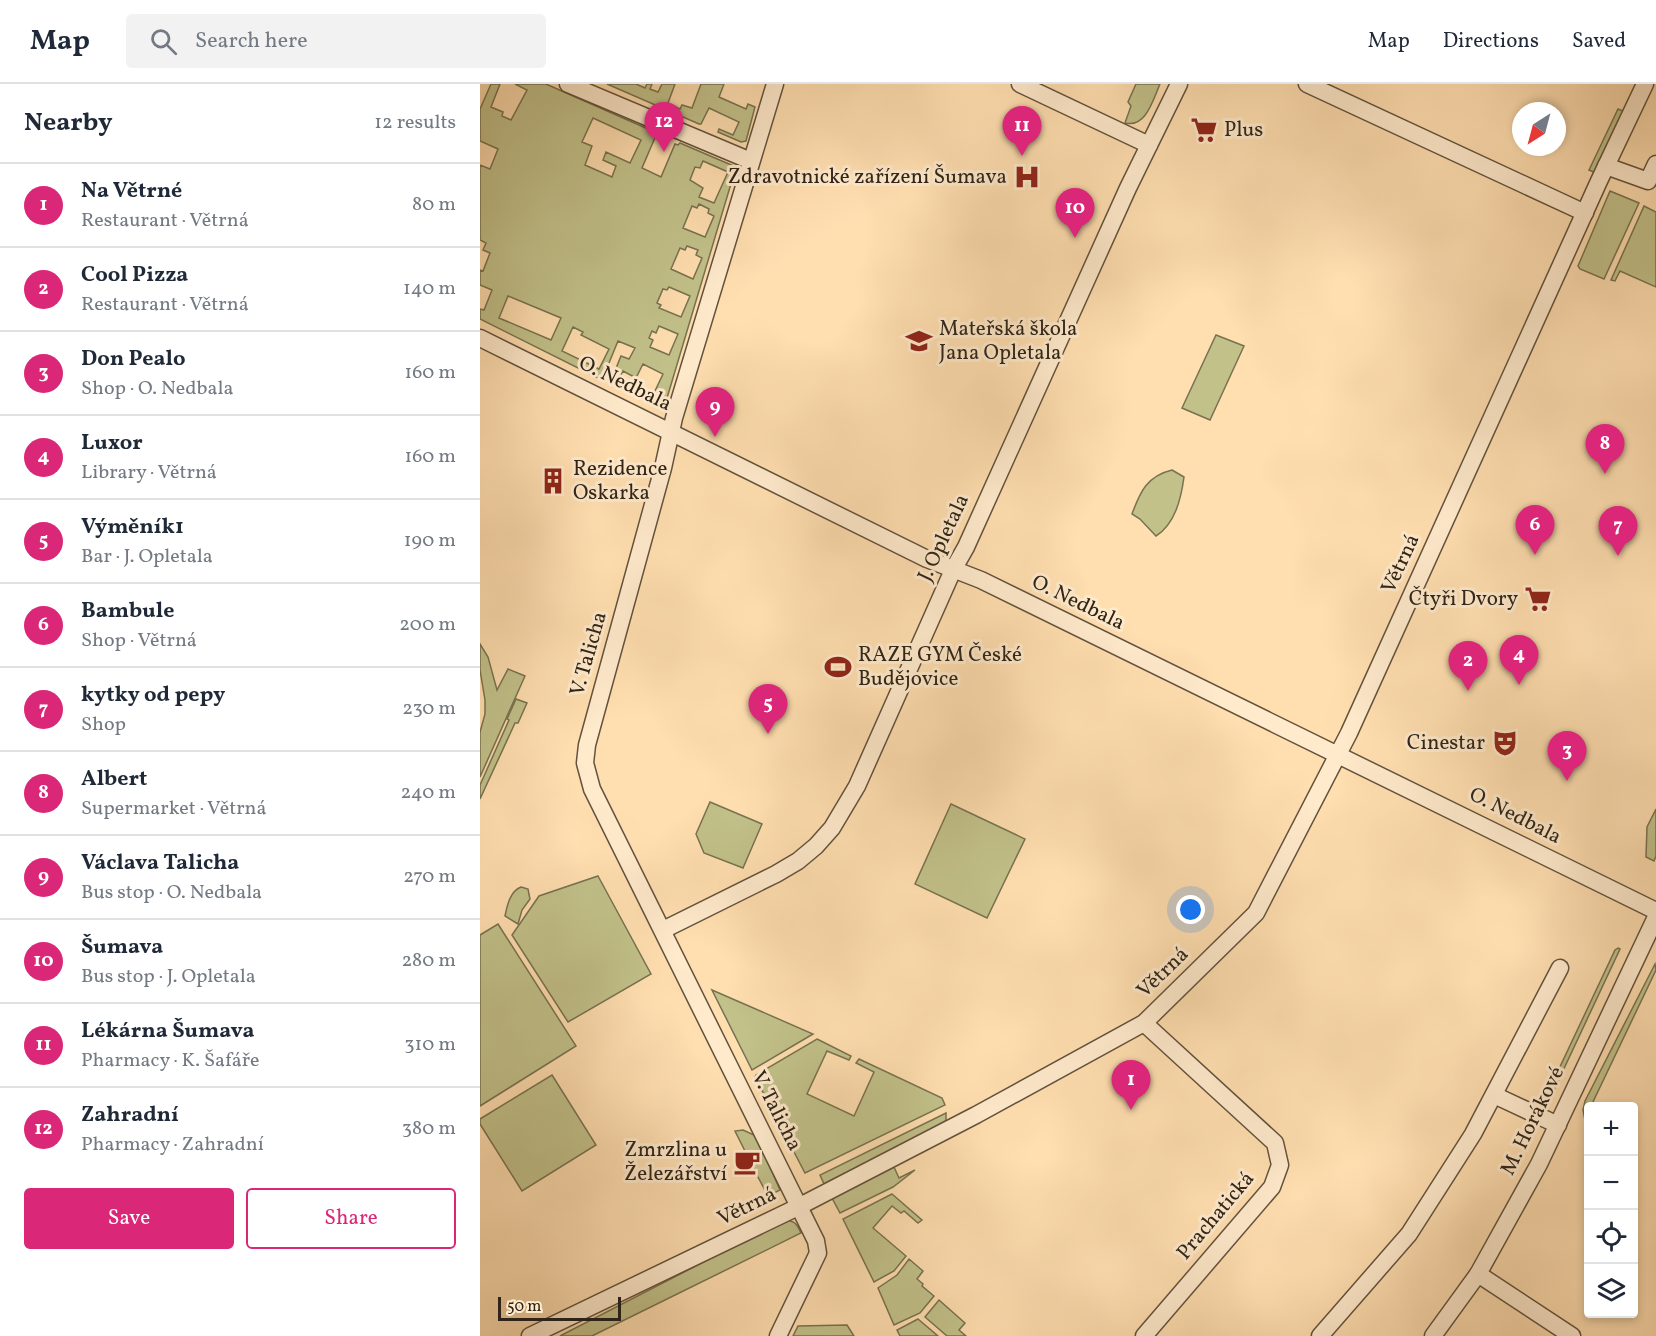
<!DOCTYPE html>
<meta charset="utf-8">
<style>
body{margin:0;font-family:Vollkorn,serif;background:#f2f2f3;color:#1f2937}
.controls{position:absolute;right:18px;bottom:18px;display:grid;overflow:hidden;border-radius:6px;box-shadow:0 3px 9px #0003}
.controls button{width:54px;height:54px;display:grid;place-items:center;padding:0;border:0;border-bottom:2px solid #e0e1e3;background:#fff;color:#1f2937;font:30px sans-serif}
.compass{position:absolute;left:1032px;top:18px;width:54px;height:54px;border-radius:50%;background:#fff;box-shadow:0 3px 9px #0003;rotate:216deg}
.scale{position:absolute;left:18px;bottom:15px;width:123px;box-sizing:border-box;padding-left:6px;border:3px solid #2f2417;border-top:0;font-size:16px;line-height:21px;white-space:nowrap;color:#2f2417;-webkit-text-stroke:4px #ffeacc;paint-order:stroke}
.you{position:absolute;left:711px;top:826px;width:21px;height:21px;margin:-15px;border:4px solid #fff;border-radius:50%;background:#1a73e8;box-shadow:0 0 0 9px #1a73e833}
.badge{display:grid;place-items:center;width:39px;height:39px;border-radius:50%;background:#db2777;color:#fff;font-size:20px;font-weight:700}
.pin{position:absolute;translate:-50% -50px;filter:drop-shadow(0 2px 3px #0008)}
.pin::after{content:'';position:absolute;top:32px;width:21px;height:18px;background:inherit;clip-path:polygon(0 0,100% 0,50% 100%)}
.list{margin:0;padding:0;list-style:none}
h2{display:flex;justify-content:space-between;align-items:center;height:78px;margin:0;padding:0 24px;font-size:26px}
h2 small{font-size:20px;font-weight:400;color:#747a83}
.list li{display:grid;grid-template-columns:39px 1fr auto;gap:18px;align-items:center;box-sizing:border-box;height:84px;padding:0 24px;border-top:2px solid #e0e1e3}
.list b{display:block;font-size:22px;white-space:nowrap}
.list p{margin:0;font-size:20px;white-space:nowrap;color:#747a83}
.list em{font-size:20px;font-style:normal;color:#747a83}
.actions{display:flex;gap:12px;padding:18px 24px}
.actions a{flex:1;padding:14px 0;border:2px solid #db2777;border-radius:6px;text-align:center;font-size:21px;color:#db2777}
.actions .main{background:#db2777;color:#fff}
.icon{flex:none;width:33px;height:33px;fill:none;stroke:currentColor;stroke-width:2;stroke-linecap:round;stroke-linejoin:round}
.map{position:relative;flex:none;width:1176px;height:1252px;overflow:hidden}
header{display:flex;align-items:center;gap:36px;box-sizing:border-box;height:84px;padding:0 30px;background:#fff;border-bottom:2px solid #e0e1e3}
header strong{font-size:28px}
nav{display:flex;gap:33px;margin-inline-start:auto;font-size:21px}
.search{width:420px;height:54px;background:#f2f2f3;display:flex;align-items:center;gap:15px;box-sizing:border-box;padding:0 21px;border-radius:6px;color:#747a83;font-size:22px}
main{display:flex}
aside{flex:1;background:#fff}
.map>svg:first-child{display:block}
.green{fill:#c2c18a;stroke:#787250;stroke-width:1.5;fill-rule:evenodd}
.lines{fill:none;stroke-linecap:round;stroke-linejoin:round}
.minor-casing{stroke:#63523d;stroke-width:19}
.minor{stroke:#ffeacc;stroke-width:16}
.labels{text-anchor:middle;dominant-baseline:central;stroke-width:6;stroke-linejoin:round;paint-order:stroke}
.poi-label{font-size:21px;fill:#2f2417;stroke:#ffeacc;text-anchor:start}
.street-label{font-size:21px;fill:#2f2417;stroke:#ffeacc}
</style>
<header>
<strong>Map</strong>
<div class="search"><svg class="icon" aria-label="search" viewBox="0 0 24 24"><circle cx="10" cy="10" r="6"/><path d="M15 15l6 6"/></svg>Search here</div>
<nav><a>Map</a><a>Directions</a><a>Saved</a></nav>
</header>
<main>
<aside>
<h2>Nearby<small>12 results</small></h2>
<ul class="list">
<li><span class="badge">1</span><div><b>Na Větrné</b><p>Restaurant · Větrná</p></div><em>80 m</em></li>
<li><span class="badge">2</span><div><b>Cool Pizza</b><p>Restaurant · Větrná</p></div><em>140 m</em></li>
<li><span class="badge">3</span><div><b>Don Pealo</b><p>Shop · O. Nedbala</p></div><em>160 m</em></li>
<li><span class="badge">4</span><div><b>Luxor</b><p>Library · Větrná</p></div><em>160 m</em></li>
<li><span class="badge">5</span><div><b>Výměník1</b><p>Bar · J. Opletala</p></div><em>190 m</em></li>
<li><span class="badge">6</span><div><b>Bambule</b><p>Shop · Větrná</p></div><em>200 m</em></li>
<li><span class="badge">7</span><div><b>kytky od pepy</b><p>Shop</p></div><em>230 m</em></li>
<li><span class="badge">8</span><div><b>Albert</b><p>Supermarket · Větrná</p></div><em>240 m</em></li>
<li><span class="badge">9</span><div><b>Václava Talicha</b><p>Bus stop · O. Nedbala</p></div><em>270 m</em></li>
<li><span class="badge">10</span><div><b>Šumava</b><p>Bus stop · J. Opletala</p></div><em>280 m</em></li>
<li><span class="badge">11</span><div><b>Lékárna Šumava</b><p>Pharmacy · K. Šafáře</p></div><em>310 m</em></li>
<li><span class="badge">12</span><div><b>Zahradní</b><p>Pharmacy · Zahradní</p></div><em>380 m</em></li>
</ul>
<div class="actions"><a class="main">Save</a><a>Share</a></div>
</aside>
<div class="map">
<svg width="1176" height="1252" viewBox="0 0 1176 1252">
<rect width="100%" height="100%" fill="#ffdeb0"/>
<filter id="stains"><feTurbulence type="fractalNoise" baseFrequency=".00333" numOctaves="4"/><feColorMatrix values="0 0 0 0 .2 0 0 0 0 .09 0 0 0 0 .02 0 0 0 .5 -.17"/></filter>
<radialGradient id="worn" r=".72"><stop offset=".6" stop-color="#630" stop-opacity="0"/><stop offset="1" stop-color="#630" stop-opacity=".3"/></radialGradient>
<g class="green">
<path d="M11 0H20L11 23 23 28 22 32 31 36 47 6 35 0H66L177 49 162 84 181 93 195 60 198 61 200 59 256 83 187 314 175 307 183 290 163 280 156 294 143 287 135 302 130 299 141 272 149 275 155 264 138 257 122 296 0 235V225L4 226 12 206 0 201V186L3 187 10 169 3 166 6 159 0 156V81L10 85 18 65 0 57V25ZM113 34 161 56 150 79 126 68 123 76 136 82 132 93 105 81 112 62 102 58ZM223 77 248 88 234 119 219 113 223 104 210 96 215 83 220 84ZM219 120 229 125 228 129 234 132 225 153 203 144 212 122 217 124ZM207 162 218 166 216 171 222 174 213 195 191 185 200 164 205 166ZM189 203 210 212 201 233 179 224 181 221 177 219 183 205 187 206ZM28 212 81 234 71 256 19 234ZM179 242 198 250 189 271 170 263 173 256 169 254 172 247 176 249ZM93 243 103 248 101 251 129 265 119 285 82 267Z"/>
<polygon points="127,0 156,0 165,4 167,0 172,0 170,5 178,8 182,0 195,0 188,19 200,25 202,21 212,24 221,0 244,0 239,13 266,25 268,20 275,23 266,57 261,58 238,48 239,45 253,51 259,38 229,24 221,40 219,40"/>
<path d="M656 0H680C673 16 666 44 645 39L651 22 648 18Z"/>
<polygon points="1138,25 1145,28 1116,89 1109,86"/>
<polygon points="1130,107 1159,119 1124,195 1100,185 1098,182"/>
<polygon points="1164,122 1176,128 1176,203 1140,187 1135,197 1131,196"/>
<polygon points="736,251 764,262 730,336 702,324"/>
<path d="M692 386 704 393C701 415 695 440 676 452L660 435 652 430C660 408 667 392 692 386Z"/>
<polygon points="0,560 8,573 17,606 28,585 45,592 0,693 0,648 5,630 5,616 0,586"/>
<polygon points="36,615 47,619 38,639 35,639 0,715 0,701 29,636 27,635"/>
<polygon points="230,718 282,740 263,784 224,769 216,750"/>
<polygon points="471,720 545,755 507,834 435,800"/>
<polygon points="1176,725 1176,772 1174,777 1166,773 1167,743"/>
<polygon points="118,792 171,890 88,938 32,851 59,812"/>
<path d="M41 803 48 805 50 815 42 826 38 840 25 832C27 822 30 807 41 803Z"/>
<polygon points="18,840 96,962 0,1022 0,851"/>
<polygon points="1138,864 1140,865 1066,1023 1062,1021 1135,866"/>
<polygon points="1175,880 1176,886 1111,1022 1108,1022 1105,1036 1103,1026 1105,1017"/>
<polygon points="232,906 333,950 272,986"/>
<polygon points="337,955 371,972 369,976 347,967 327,1010 374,1032 394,988 376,979 379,975 462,1014 465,1021 325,1089 275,993 276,991"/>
<polygon points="72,991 116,1061 42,1107 0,1040 0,1035"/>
<polygon points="466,1029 466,1036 464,1039 344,1100 340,1091"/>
<polygon points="263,1046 274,1051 283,1067 268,1073 255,1047"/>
<polygon points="284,1069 300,1106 288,1112 269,1076"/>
<polygon points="414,1083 419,1094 435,1086 413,1103 360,1129 352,1114"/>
<polygon points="412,1110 442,1136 438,1139 424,1127 421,1129 412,1122 393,1144 426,1172 414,1187 394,1198 363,1135"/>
<path d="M305 1136C315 1137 317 1140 321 1149L112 1252H80Z"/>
<polygon points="429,1175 443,1187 437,1195 443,1200 442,1202 454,1212 440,1229 414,1241 398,1204 417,1191"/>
<polygon points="459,1216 485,1239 479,1246 486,1252 467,1252 445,1233"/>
<polygon points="438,1235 458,1252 420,1252 417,1246"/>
<polygon points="367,1241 374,1252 313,1252 318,1242"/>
</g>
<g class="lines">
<g class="minor-casing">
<g id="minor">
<polyline points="88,0 271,77"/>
<polyline points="295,0 194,334 183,384 107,661 105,679 112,705 336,1157 338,1169 298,1252"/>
<polyline points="540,0 669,61"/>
<polyline points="827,0 1105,129"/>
<polyline points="1126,82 1168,97 1176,80"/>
<polyline points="0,254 447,475 501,496 1176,827"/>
<polyline points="183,846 296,790 318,777 336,762 352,744 377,702 473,486 486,463 648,104 699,0"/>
<polyline points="664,939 795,1059 800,1081 792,1103 664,1252"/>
<polyline points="1014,1011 1078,1041"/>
<polyline points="998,1190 1092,1252"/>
<polyline points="50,1252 318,1123 496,1031 664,939 776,829 869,649 1119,97 1165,0"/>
<polyline points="840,1252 929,1150 993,1050 1080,884"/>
<polyline points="953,1252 998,1190 1059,1080 1176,833"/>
</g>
</g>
<use href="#minor" class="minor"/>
</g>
<defs>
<g id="supermarket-bare" transform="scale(2.07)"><path d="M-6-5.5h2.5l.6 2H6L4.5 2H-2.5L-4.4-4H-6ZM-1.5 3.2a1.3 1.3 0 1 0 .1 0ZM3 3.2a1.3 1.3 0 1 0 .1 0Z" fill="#8f2418" stroke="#ffeacc" stroke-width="2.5" paint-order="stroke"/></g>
<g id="hospital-bare" transform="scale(2.07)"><path d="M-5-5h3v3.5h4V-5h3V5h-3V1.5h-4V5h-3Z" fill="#8f2418" stroke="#ffeacc" stroke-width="2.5" paint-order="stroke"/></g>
<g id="school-bare" transform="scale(2.07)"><path d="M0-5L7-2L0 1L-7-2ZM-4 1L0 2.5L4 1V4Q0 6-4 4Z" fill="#8f2418" stroke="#ffeacc" stroke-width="2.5" paint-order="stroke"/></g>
<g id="building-bare" transform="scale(2.07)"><path d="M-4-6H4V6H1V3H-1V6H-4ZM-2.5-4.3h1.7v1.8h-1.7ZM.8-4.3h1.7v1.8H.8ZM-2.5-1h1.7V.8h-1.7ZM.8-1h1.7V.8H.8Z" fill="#8f2418" stroke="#ffeacc" stroke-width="2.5" paint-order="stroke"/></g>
<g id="stadium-bare" transform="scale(2.07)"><path d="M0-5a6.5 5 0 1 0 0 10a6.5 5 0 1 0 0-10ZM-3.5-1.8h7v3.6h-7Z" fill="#8f2418" stroke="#ffeacc" stroke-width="2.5" paint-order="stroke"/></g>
<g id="theatre-bare" transform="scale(2.07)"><path d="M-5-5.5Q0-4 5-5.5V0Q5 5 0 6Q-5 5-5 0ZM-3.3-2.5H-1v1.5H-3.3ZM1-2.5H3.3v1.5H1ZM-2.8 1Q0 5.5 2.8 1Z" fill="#8f2418" stroke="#ffeacc" stroke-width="2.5" paint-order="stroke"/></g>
<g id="cafe-bare" transform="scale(2.07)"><path d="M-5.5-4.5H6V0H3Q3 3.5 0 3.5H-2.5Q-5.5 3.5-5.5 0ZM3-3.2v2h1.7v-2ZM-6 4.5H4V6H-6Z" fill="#8f2418" stroke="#ffeacc" stroke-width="2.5" paint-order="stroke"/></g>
</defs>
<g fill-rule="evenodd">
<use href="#supermarket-bare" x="724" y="46"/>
<use href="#hospital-bare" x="547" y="93"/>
<use href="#school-bare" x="439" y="257"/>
<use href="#building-bare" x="73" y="397"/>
<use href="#supermarket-bare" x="1058" y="515"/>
<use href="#stadium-bare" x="358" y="583"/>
<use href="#theatre-bare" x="1025" y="659"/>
<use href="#cafe-bare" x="267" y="1078"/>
</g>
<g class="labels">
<g class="poi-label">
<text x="744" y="46">Plus</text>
<text x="527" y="93" text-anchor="end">Zdravotnické zařízení Šumava</text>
<text x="459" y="245">Mateřská škola<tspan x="459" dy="24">Jana Opletala</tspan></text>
<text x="93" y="385">Rezidence<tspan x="93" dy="24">Oskarka</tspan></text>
<text x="1038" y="515" text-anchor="end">Čtyři Dvory</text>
<text x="378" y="571">RAZE GYM České<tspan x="378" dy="24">Budějovice</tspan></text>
<text x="1005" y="659" text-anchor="end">Cinestar</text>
<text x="247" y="1066" text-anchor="end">Zmrzlina u<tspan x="247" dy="24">Železářství</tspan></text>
</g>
<g class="street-label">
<text transform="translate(145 300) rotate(26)">O. Nedbala</text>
<text transform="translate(464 454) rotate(-65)">J. Opletala</text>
<text transform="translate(921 480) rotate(-65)">Větrná</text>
<text transform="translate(598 519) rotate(26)">O. Nedbala</text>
<text transform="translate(109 570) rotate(-74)">V. Talicha</text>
<text transform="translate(1035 732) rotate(27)">O. Nedbala</text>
<text transform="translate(683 889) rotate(-44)">Větrná</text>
<text transform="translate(296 1027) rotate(63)">V. Talicha</text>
<text transform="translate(1053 1037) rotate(-64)">M. Horákové</text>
<text transform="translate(267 1123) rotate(-26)">Větrná</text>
<text transform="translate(736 1132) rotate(-50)">Prachatická</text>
</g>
</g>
<rect width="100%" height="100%" filter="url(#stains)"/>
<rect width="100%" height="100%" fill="url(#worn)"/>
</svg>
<div class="controls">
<button>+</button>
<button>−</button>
<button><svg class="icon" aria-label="locate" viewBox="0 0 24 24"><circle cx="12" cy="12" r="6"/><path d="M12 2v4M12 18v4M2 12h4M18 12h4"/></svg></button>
<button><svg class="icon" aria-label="layers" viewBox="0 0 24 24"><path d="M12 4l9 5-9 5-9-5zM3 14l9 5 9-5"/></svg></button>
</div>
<svg class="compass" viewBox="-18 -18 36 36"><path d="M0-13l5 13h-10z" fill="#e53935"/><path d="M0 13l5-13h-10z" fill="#747a83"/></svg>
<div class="scale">50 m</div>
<div class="you"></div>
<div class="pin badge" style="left:651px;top:1026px">1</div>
<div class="pin badge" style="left:988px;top:607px">2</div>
<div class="pin badge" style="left:1087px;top:697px">3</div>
<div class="pin badge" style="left:1039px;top:601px">4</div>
<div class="pin badge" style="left:288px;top:650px">5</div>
<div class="pin badge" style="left:1055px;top:471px">6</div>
<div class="pin badge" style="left:1138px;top:472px">7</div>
<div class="pin badge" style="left:1125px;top:390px">8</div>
<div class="pin badge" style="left:235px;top:353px">9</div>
<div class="pin badge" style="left:595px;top:154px">10</div>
<div class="pin badge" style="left:542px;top:72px">11</div>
<div class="pin badge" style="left:184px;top:68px">12</div>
</div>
</main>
